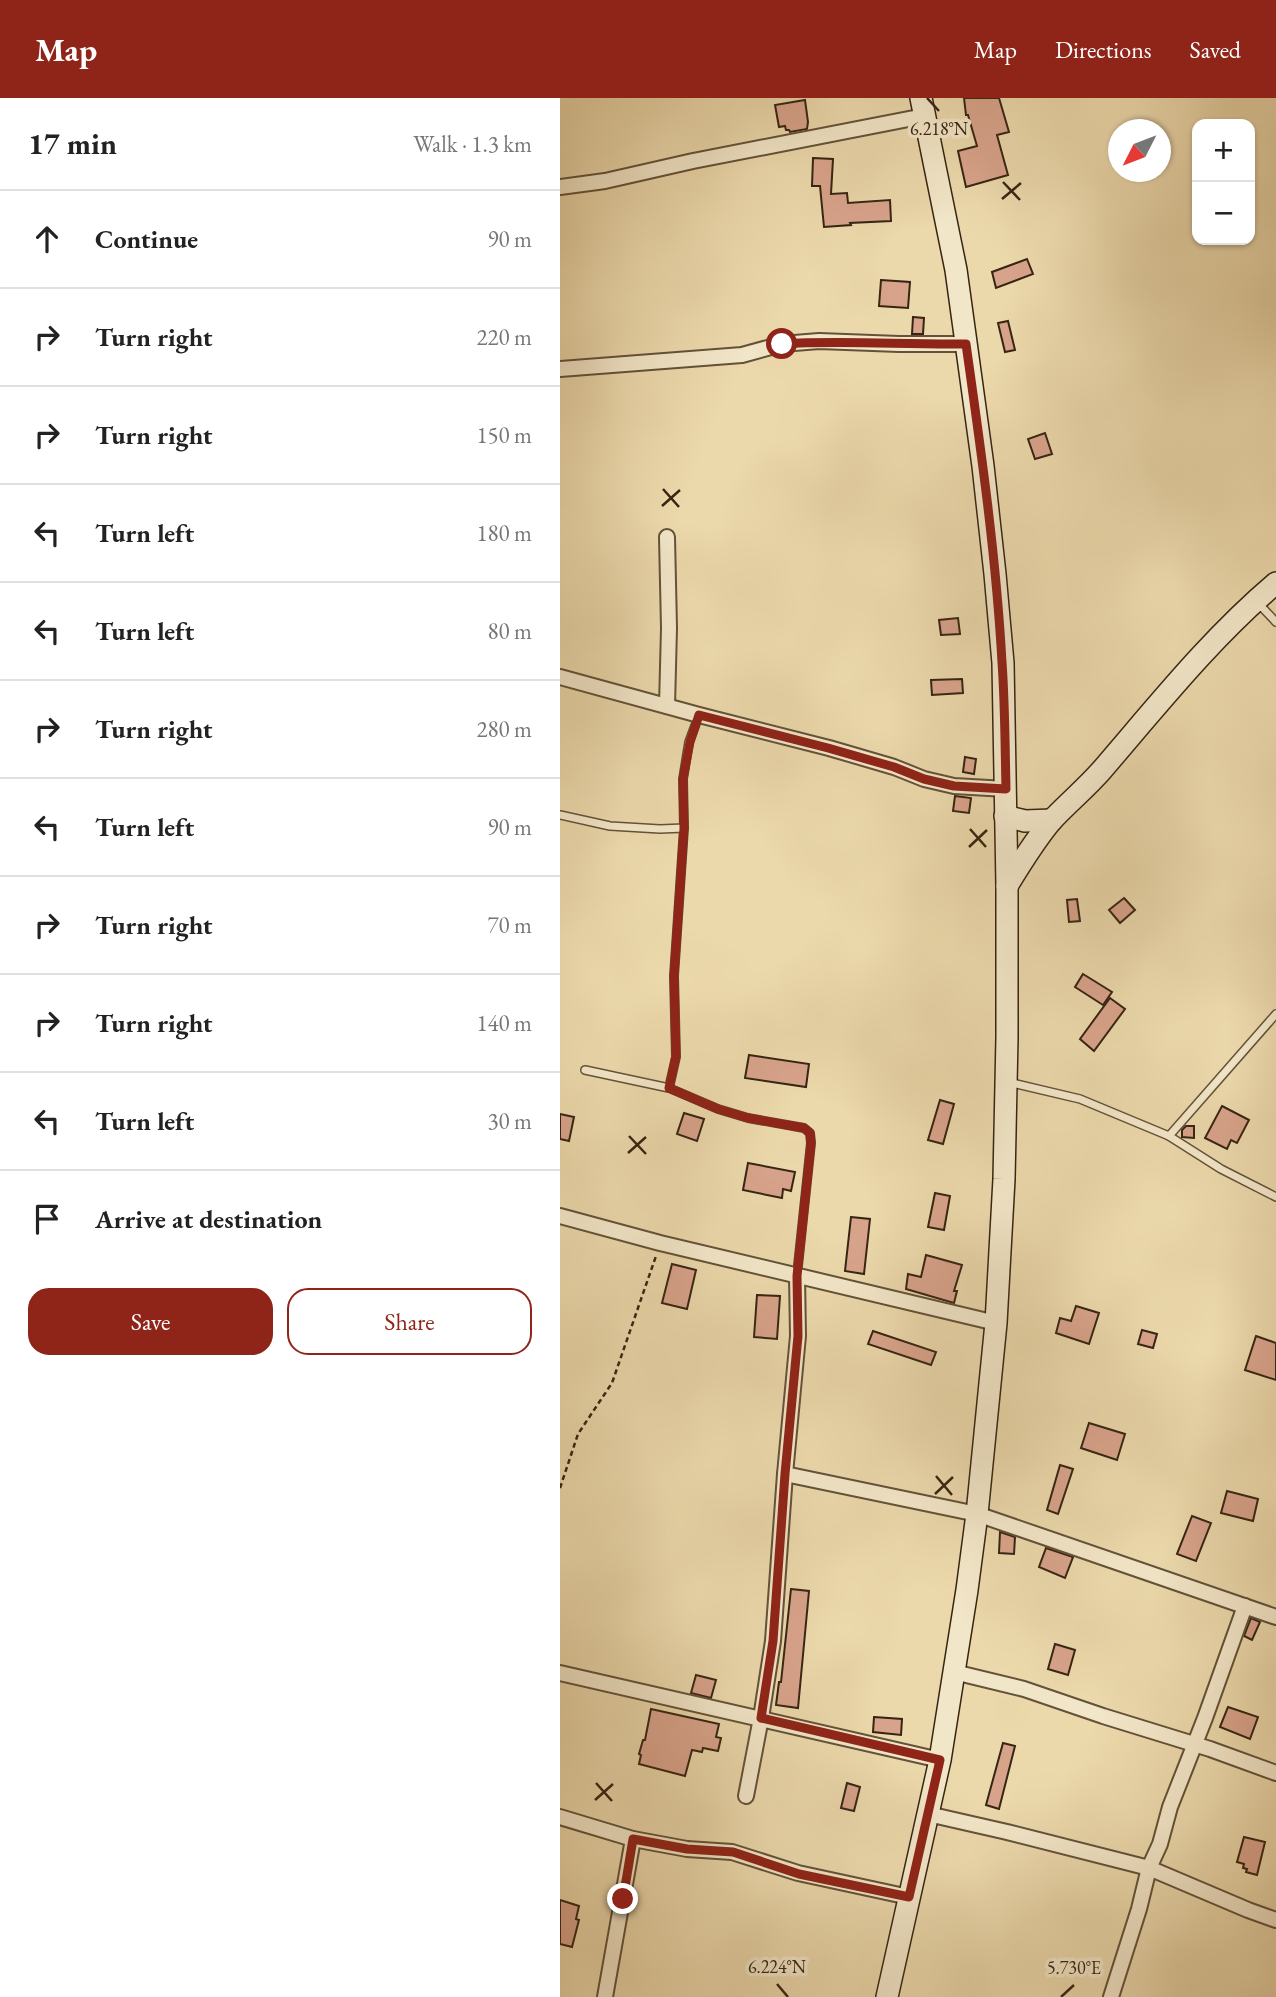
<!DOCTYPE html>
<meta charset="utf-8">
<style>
body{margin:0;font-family:"EB Garamond",serif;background:#f2f2f2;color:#222}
.controls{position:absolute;right:21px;top:21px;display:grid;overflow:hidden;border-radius:14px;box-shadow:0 2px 5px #0004}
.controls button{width:63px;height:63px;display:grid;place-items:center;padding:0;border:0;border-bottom:2px solid #e0e0e0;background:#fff;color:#222;font:35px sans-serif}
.compass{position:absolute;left:548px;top:21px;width:63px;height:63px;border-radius:50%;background:#fff;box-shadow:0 2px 5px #0004;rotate:228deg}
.stop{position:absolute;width:21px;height:21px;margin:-16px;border:5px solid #8f2418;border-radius:50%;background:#fff}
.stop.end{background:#8f2418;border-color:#fff;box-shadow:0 2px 7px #0008}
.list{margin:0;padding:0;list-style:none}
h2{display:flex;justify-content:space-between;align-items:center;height:91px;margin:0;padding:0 28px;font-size:30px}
h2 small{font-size:23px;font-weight:400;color:#767676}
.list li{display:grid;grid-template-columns:46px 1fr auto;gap:21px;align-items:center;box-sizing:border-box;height:98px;padding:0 28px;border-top:2px solid #e0e0e0}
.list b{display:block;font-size:26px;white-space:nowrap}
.list em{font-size:23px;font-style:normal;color:#767676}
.actions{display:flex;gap:14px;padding:21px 28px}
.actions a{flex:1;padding:16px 0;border:2px solid #8f2418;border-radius:21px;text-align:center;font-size:24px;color:#8f2418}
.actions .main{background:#8f2418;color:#fff}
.icon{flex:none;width:38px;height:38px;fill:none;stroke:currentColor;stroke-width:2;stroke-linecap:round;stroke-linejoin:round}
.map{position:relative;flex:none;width:716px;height:1899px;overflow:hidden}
header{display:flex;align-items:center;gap:42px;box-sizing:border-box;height:98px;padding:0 35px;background:#8f2418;color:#fff}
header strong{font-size:33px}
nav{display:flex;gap:38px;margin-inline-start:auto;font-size:24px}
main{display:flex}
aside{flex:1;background:#fff}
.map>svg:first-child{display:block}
.building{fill:#d8a38b;stroke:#362512;stroke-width:2}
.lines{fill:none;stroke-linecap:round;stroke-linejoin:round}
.lane-casing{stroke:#635238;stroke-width:10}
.street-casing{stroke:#635238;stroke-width:18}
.secondary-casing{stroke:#362512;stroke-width:24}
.path{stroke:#362512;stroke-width:2.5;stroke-dasharray:5 3.5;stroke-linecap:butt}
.lane{stroke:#f2e6c8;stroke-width:7}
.street{stroke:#f2e6c8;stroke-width:14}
.secondary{stroke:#f2e6c8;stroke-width:21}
.route{stroke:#8f2418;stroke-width:9}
.ticks{fill:none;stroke:#362512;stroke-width:2.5}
.ticks-label{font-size:18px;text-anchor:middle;fill:#362512;stroke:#f2e6c8;stroke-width:7;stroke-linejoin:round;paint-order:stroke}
</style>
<header>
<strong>Map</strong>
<nav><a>Map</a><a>Directions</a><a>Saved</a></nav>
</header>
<main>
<aside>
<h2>17 min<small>Walk · 1.3 km</small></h2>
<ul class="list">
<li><svg class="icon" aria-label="ahead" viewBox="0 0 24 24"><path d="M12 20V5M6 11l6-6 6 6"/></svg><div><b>Continue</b></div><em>90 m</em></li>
<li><svg class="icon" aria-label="right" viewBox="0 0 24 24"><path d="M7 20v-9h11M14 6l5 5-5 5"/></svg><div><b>Turn right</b></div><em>220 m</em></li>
<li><svg class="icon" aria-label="right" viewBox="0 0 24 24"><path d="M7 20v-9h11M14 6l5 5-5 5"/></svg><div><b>Turn right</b></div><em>150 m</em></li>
<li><svg class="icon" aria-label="left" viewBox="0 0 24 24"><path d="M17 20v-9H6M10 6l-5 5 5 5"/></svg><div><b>Turn left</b></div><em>180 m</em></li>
<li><svg class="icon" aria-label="left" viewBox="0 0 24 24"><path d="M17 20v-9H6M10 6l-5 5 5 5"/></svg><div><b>Turn left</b></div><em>80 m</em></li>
<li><svg class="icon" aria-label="right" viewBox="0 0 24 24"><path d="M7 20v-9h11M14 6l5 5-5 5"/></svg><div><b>Turn right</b></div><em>280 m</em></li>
<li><svg class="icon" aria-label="left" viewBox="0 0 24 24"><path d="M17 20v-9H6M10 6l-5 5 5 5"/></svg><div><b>Turn left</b></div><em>90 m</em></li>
<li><svg class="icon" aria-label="right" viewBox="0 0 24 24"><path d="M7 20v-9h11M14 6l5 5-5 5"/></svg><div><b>Turn right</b></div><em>70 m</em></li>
<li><svg class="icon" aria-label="right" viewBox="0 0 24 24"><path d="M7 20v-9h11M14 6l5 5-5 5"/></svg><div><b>Turn right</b></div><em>140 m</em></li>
<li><svg class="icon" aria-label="left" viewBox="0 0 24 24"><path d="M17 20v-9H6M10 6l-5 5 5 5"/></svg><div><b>Turn left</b></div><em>30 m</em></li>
<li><svg class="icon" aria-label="arrive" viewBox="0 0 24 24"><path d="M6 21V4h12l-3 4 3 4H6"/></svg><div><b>Arrive at destination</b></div></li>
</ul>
<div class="actions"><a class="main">Save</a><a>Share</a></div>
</aside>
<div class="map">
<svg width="716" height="1899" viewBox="0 0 716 1899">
<rect width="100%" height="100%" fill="#ebd8ab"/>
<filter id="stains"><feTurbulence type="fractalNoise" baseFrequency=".00286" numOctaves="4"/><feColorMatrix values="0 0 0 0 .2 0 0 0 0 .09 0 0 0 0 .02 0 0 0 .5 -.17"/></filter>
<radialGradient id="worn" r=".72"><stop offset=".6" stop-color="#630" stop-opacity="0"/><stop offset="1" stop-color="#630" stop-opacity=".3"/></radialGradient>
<g class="building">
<polygon points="404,0 439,0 449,34 437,37 448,77 406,89 398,53 417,48 408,17 406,17"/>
<polygon points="245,2 248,24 247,31 230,34 229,32 226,32 225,28 219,29 215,7"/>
<polygon points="253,60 273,61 271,96 287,95 288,105 330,102 331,123 290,125 291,127 264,129 260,88 252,88"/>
<polygon points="467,161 473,176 436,190 432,174"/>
<polygon points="321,182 350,184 348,210 319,208"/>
<polygon points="353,219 364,220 363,236 352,236"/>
<polygon points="448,223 455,252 445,254 438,225"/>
<polygon points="485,335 492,356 475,361 468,341"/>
<polygon points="398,520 400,536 381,537 379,522"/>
<polygon points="402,581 403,595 372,597 371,582"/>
<polygon points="405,659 416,661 414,676 403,674"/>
<polygon points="395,698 411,700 409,715 393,713"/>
<polygon points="564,800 575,812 560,825 549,812"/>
<polygon points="517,801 520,823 509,824 507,802"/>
<polygon points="523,876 552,894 543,907 515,889"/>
<polygon points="550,900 565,911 534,953 520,941"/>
<polygon points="189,957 249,966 246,989 185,980"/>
<polygon points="380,1002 394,1006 383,1046 368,1042"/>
<polygon points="662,1008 689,1022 677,1045 671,1042 667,1051 645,1040"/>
<polygon points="124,1015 144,1021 137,1043 117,1036"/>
<polygon points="0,1016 14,1019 9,1043 0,1041"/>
<polygon points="626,1028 634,1028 634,1040 622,1039 622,1032"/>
<polygon points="188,1065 235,1074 231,1093 223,1091 222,1100 183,1092"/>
<polygon points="375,1095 390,1098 384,1132 368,1129"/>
<polygon points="291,1119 310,1121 304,1176 285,1173"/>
<polygon points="366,1157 402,1167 394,1193 397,1193 394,1205 346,1191 348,1176 361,1179"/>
<polygon points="112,1166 136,1172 127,1211 102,1205"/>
<polygon points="197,1197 220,1198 217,1241 194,1239"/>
<polygon points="516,1208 539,1215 529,1246 496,1235 500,1220 511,1223"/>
<polygon points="582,1232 597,1236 593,1250 578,1246"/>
<polygon points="313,1233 376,1254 371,1267 308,1246"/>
<polygon points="696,1238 716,1245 716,1282 685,1272"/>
<polygon points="529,1325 565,1336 557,1362 521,1350"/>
<polygon points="500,1367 513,1371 498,1416 487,1412"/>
<polygon points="667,1393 698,1401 693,1423 661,1415"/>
<polygon points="632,1418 651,1425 636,1463 617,1456"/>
<polygon points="440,1434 455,1439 454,1456 439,1455"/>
<polygon points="486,1450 513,1459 505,1480 479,1469"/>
<polygon points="231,1491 249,1493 238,1610 216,1607 219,1584 221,1584"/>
<polygon points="691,1520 700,1524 692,1542 684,1538"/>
<polygon points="495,1546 515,1552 508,1577 488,1571"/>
<polygon points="136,1577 156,1582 151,1600 131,1595"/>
<polygon points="668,1609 698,1619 690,1641 660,1629"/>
<polygon points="91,1611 159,1626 156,1639 161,1640 158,1653 143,1650 142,1654 132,1652 125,1678 79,1666 81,1657 79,1656 83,1642 85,1642"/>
<polygon points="314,1619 342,1621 341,1637 313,1634"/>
<polygon points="443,1645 455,1648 439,1711 426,1707"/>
<polygon points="287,1685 300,1689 294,1713 281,1710"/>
<polygon points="684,1739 705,1744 697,1777 686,1774 687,1771 683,1770 684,1766 677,1764"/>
<polygon points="0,1802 19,1808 16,1821 19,1822 12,1849 0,1846"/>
</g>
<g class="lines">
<g class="lane-casing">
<g id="lane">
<polyline points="697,504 716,524"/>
<polyline points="139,617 129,644 123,681 124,730 114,878 116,959 109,990 158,1011 188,1020 244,1030 250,1035 251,1045 237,1177"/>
<polyline points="0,717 50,728 100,731 124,730"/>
<polyline points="25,972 109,990"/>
<polyline points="448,984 520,1001 609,1038 661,1071 716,1099"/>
<polyline points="609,1038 716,916"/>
</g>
</g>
<g class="street-casing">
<g id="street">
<polyline points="0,89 45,83 133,63 364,18"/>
<polyline points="0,271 182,257 222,246 259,243 339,246 406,246"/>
<polyline points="107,439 109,530 107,608"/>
<polyline points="0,579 139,617 269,650 334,669 364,681 394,688 446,691"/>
<polyline points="0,1118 100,1145 436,1225"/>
<polyline points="225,1376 417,1416 716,1519"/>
<polyline points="394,1574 464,1591 543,1618 650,1651 716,1675"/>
<polyline points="0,1575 380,1662"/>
<polyline points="186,1698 201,1620 213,1543 225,1376 238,1238 237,1178"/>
<polyline points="368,1716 447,1734 589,1770 688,1812 716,1822"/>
<polyline points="0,1719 73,1741 127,1751 172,1754 238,1775 349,1799"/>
<polyline points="45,1899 73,1741"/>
<polyline points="551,1899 579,1811 589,1770 600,1746 610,1709 645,1620 685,1508"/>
</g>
</g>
<g class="secondary-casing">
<g id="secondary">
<polyline points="445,718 465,723 492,722"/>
<path d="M447 788C461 765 475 742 492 722 508 705 526 690 541 673 597 608 651 540 716 485"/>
<polyline points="327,1899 380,1662 407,1492 417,1416 436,1225 444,1081 447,939 447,788 443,565 435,476 423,368 396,172 361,0"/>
</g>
</g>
<polyline class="path" points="0,1390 18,1336 52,1285 96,1158"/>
<use href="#lane" class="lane"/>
<use href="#street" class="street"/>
<use href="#secondary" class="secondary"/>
</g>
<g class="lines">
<path class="route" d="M63 1801 73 1741 127 1751 173 1754 239 1776 349 1799 380 1662 201 1620 213 1543 225 1376 238 1238 237 1178 251 1045 250 1035 244 1030 188 1020 158 1011 109 990 116 958 114 878 124 730 123 681 130 644 139 617 268 650 334 669 364 681 394 688 446 691C445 649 445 606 442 564 436 457 421 352 406 246 345 247 283 242 222 246"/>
</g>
<path class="ticks" d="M367 0 379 13M443 84 460 102M442 101 461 85M103 391 119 409M102 408 120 392M410 731 426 749M409 749 427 732M69 1038 86 1056M68 1055 86 1039M376 1378 392 1397M375 1396 393 1379M36 1685 52 1703M35 1702 53 1686M217 1886 228 1899M501 1899 514 1887"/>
<g class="ticks-label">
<text x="379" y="37">6.218°N</text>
<text x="217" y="1875">6.224°N</text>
<text x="514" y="1876">5.730°E</text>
</g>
<rect width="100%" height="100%" filter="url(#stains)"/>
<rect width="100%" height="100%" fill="url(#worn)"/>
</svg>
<div class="controls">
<button>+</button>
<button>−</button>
</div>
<svg class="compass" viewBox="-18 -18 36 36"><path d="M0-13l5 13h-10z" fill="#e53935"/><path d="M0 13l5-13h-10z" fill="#767676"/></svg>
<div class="stop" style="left:222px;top:246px"></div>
<div class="stop end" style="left:63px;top:1801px"></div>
</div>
</main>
